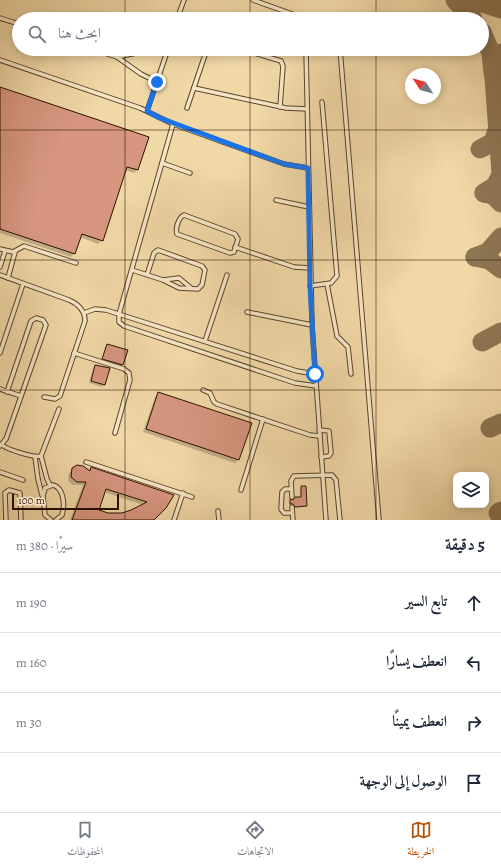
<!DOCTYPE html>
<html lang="ar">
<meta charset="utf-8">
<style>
body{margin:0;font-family:Alegreya,Amiri,serif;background:#f2f2f3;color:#1f2937;direction:rtl}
.controls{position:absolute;right:12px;bottom:12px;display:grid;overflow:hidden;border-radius:8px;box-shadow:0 2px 10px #0003}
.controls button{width:36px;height:36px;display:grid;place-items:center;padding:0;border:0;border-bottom:1px solid #e0e1e3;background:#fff;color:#1f2937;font:20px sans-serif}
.compass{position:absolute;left:405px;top:68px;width:36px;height:36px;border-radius:50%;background:#fff;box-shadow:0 2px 10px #0003;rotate:306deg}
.scale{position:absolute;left:12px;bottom:10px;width:107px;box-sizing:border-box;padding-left:4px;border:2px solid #2a1301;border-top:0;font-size:11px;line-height:14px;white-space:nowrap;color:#2a1301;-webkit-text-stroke:3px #f6e6c6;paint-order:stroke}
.stop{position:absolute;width:12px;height:12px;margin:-9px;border:3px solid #1a73e8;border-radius:50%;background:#fff}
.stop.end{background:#1a73e8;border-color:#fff;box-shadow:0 1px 4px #0008}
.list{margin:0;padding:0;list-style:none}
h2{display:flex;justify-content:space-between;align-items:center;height:52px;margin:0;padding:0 16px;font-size:17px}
h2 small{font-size:13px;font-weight:400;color:#747a83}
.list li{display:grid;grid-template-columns:26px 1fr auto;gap:12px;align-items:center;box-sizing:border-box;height:60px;padding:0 16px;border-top:1px solid #e0e1e3}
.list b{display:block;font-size:15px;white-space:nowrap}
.list em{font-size:13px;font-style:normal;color:#747a83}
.icon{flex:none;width:22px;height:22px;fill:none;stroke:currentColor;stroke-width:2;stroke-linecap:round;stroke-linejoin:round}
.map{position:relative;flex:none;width:501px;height:520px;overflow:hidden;direction:ltr}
.search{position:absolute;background:#fff;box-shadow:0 2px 10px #0003;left:12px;right:12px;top:12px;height:44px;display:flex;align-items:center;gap:10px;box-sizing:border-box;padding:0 14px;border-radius:22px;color:#747a83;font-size:15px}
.sheet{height:292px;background:#fff}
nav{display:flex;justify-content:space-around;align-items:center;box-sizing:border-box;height:56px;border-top:1px solid #e0e1e3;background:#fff;font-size:11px;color:#747a83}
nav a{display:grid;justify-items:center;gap:2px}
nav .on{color:#b45309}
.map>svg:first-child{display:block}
.shadow{fill:#0003;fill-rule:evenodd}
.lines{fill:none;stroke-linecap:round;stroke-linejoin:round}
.taxiway{stroke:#8e7654;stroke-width:19}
.building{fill:#d89681;stroke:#2a1301;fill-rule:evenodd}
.lane-casing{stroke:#5c442a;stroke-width:5.5}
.lane{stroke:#f6e6c6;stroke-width:3.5}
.route{stroke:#1a73e8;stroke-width:5}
.grid{fill:none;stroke:#2a1301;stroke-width:1;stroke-opacity:0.55}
</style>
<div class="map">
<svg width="501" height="520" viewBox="0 0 501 520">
<rect width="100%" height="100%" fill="#f1d8a7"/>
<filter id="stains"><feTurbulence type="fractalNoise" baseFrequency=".005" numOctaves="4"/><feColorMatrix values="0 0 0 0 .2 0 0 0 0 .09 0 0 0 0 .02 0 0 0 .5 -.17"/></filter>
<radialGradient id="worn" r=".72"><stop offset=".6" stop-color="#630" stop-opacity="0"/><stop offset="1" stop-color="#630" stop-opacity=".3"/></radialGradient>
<g class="shadow">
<polygon points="0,88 137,170 134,173 125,170 102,240 98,244 80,237 74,253 71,257 0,233"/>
<polygon points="107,345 122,365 119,367 101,361"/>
<polygon points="95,366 104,384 102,387 89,383 93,369"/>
<polygon points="158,393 238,460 235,463 143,432 155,397"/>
<path d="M91 468 173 495 153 520H70L83 485H73L68 481 69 473 73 469 88 471ZM104 492 143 505 131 511 122 514H107L98 511Z"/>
<polygon points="301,487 306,506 294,508 292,505 289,505 289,502 300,498"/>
</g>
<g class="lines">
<g class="taxiway">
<polyline points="455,0 473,19"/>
<polyline points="472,0 501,9"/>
<polyline points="482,32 491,53 493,73"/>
<polyline points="501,53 494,78 501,173"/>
<polyline points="480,149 493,142 498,128"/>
<polyline points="484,193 495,186 501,175"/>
<polyline points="484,193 493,195 501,203"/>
<polyline points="475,257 488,252 501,237"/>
<polyline points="475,257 489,260 501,269"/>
<polyline points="482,342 501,332"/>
<polyline points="490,428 501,423"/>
<polyline points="498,513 501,511"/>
</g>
</g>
<g class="building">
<polygon points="0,87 149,137 138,170 127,167 103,241 82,234 75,254 0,229"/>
<polygon points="107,344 128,350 123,365 102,359"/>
<polygon points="95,365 110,368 105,385 91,381"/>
<polygon points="158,392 252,423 239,460 146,429"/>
<path d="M77 465 83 466 90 471 91 467 174 495 166 508 154 520H72L86 482H77L71 477 72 468ZM106 489 147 502 131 510 122 513H108L99 510Z"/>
<polygon points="301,486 306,486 307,506 295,507 293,504 290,504 290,499 293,500 295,497 301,497"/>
</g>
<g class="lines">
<g class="lane-casing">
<g id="lane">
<polyline points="253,0 306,19"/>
<polyline points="0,18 19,24"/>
<polyline points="177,19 184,0"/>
<polyline points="92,49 117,57 141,74 157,82"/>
<polyline points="306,49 312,325 326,520"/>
<polyline points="340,49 379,520"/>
<polyline points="244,50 281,61 283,66 280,107"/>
<polyline points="117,57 151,50 167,51"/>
<polyline points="0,60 140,108 173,124 284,164 308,168"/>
<polyline points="194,88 286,108 307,109"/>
<polyline points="187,108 207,49"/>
<polyline points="147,111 168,49"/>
<polyline points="173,124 119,314 119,322 124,326 295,383 316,386"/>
<polyline points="162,163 190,173"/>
<polyline points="276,200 309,207"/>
<path d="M184 215 235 234 238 239 234 252 230 253 177 234C175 228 179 217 184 215Z"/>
<polyline points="235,247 294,267 310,268"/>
<polyline points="0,249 13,252 24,246 76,263"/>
<polyline points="0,267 5,251"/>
<polyline points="132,270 163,280 179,288 198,289 202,285 205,270 202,266 158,250 154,253 147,275"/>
<path d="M0 275 69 300C78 304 85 310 85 321L60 396 55 399 44 397"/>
<polyline points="8,278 15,252"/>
<polyline points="163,280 179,278 191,288"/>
<polyline points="327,284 337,336 348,347 351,374"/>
<polyline points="310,286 331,283 337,276 322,102"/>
<polyline points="247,312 312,325"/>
<polyline points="84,313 95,309 106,310 297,371 315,374"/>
<polyline points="205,341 227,275"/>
<polyline points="0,353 23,284"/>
<polyline points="74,353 124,369 129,373 130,380 115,433"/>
<polyline points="0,389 21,396"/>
<polyline points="203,390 210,393 214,402 217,404 310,435 320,436"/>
<polyline points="319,430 329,431 331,453 329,456 321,457"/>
<path d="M2 445C8 450 35 458 41 456L59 409"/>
<polyline points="0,446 6,439 46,325 43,320 36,318 31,321 7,392"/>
<polyline points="41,456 47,479 50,485"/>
<polyline points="35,457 38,479 42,495"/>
<polyline points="86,462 192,497"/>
<polyline points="0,472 23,480"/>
<polyline points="291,489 285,489 282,492 281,509 284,513 292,513"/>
<polyline points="241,490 263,419"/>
<polyline points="292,497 291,481 294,476 332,475 336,480 340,520"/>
<polyline points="292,507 293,520"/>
<polyline points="218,511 219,520"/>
<polyline points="6,520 5,493 9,490 20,493 21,520"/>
<path d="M51 520 45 515 43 496 45 488 53 485C64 488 65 505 62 515L56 520"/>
<polyline points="174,520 183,493"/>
</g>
</g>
<use href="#lane" class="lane"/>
</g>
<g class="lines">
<polyline class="route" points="157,82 147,111 160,118 284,164 308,168 310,286 315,374"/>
</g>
<path class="grid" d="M125 0V19M250 0V19M376 0V19M125 49V520M250 49V520M376 49V520M0 130H501M0 260H501M0 390H501"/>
<rect width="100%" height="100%" filter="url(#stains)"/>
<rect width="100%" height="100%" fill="url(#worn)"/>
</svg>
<div class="controls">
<button><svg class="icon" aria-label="layers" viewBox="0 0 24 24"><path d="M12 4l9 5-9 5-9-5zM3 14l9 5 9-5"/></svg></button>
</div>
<svg class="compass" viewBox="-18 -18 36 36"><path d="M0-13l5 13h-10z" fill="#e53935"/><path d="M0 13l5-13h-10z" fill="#747a83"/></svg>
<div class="scale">100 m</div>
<div class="stop" style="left:315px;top:374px"></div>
<div class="stop end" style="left:157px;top:82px"></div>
<div class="search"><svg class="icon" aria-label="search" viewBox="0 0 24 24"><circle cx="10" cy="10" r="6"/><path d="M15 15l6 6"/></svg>ابحث هنا</div>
</div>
<section class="sheet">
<h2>5 دقيقة<small>سيرًا · 380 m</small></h2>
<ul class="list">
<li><svg class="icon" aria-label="ahead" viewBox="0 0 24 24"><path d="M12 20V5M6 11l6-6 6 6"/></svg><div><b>تابع السير</b></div><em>190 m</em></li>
<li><svg class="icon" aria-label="left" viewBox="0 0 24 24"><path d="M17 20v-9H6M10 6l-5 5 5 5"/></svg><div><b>انعطف يسارًا</b></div><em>160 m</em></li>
<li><svg class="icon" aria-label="right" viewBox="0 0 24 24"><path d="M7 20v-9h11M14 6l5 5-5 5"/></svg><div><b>انعطف يمينًا</b></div><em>30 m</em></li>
<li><svg class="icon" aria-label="arrive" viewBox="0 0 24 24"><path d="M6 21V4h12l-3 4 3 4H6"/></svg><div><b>الوصول إلى الوجهة</b></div></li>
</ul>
</section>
<nav>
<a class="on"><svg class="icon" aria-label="map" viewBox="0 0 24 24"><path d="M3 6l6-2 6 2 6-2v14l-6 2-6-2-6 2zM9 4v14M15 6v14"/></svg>الخريطة</a>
<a><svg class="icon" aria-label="directions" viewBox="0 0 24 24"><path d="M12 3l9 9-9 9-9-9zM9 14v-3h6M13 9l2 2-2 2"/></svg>الاتجاهات</a>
<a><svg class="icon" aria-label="saved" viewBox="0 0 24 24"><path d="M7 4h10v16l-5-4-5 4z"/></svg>المحفوظات</a>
</nav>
